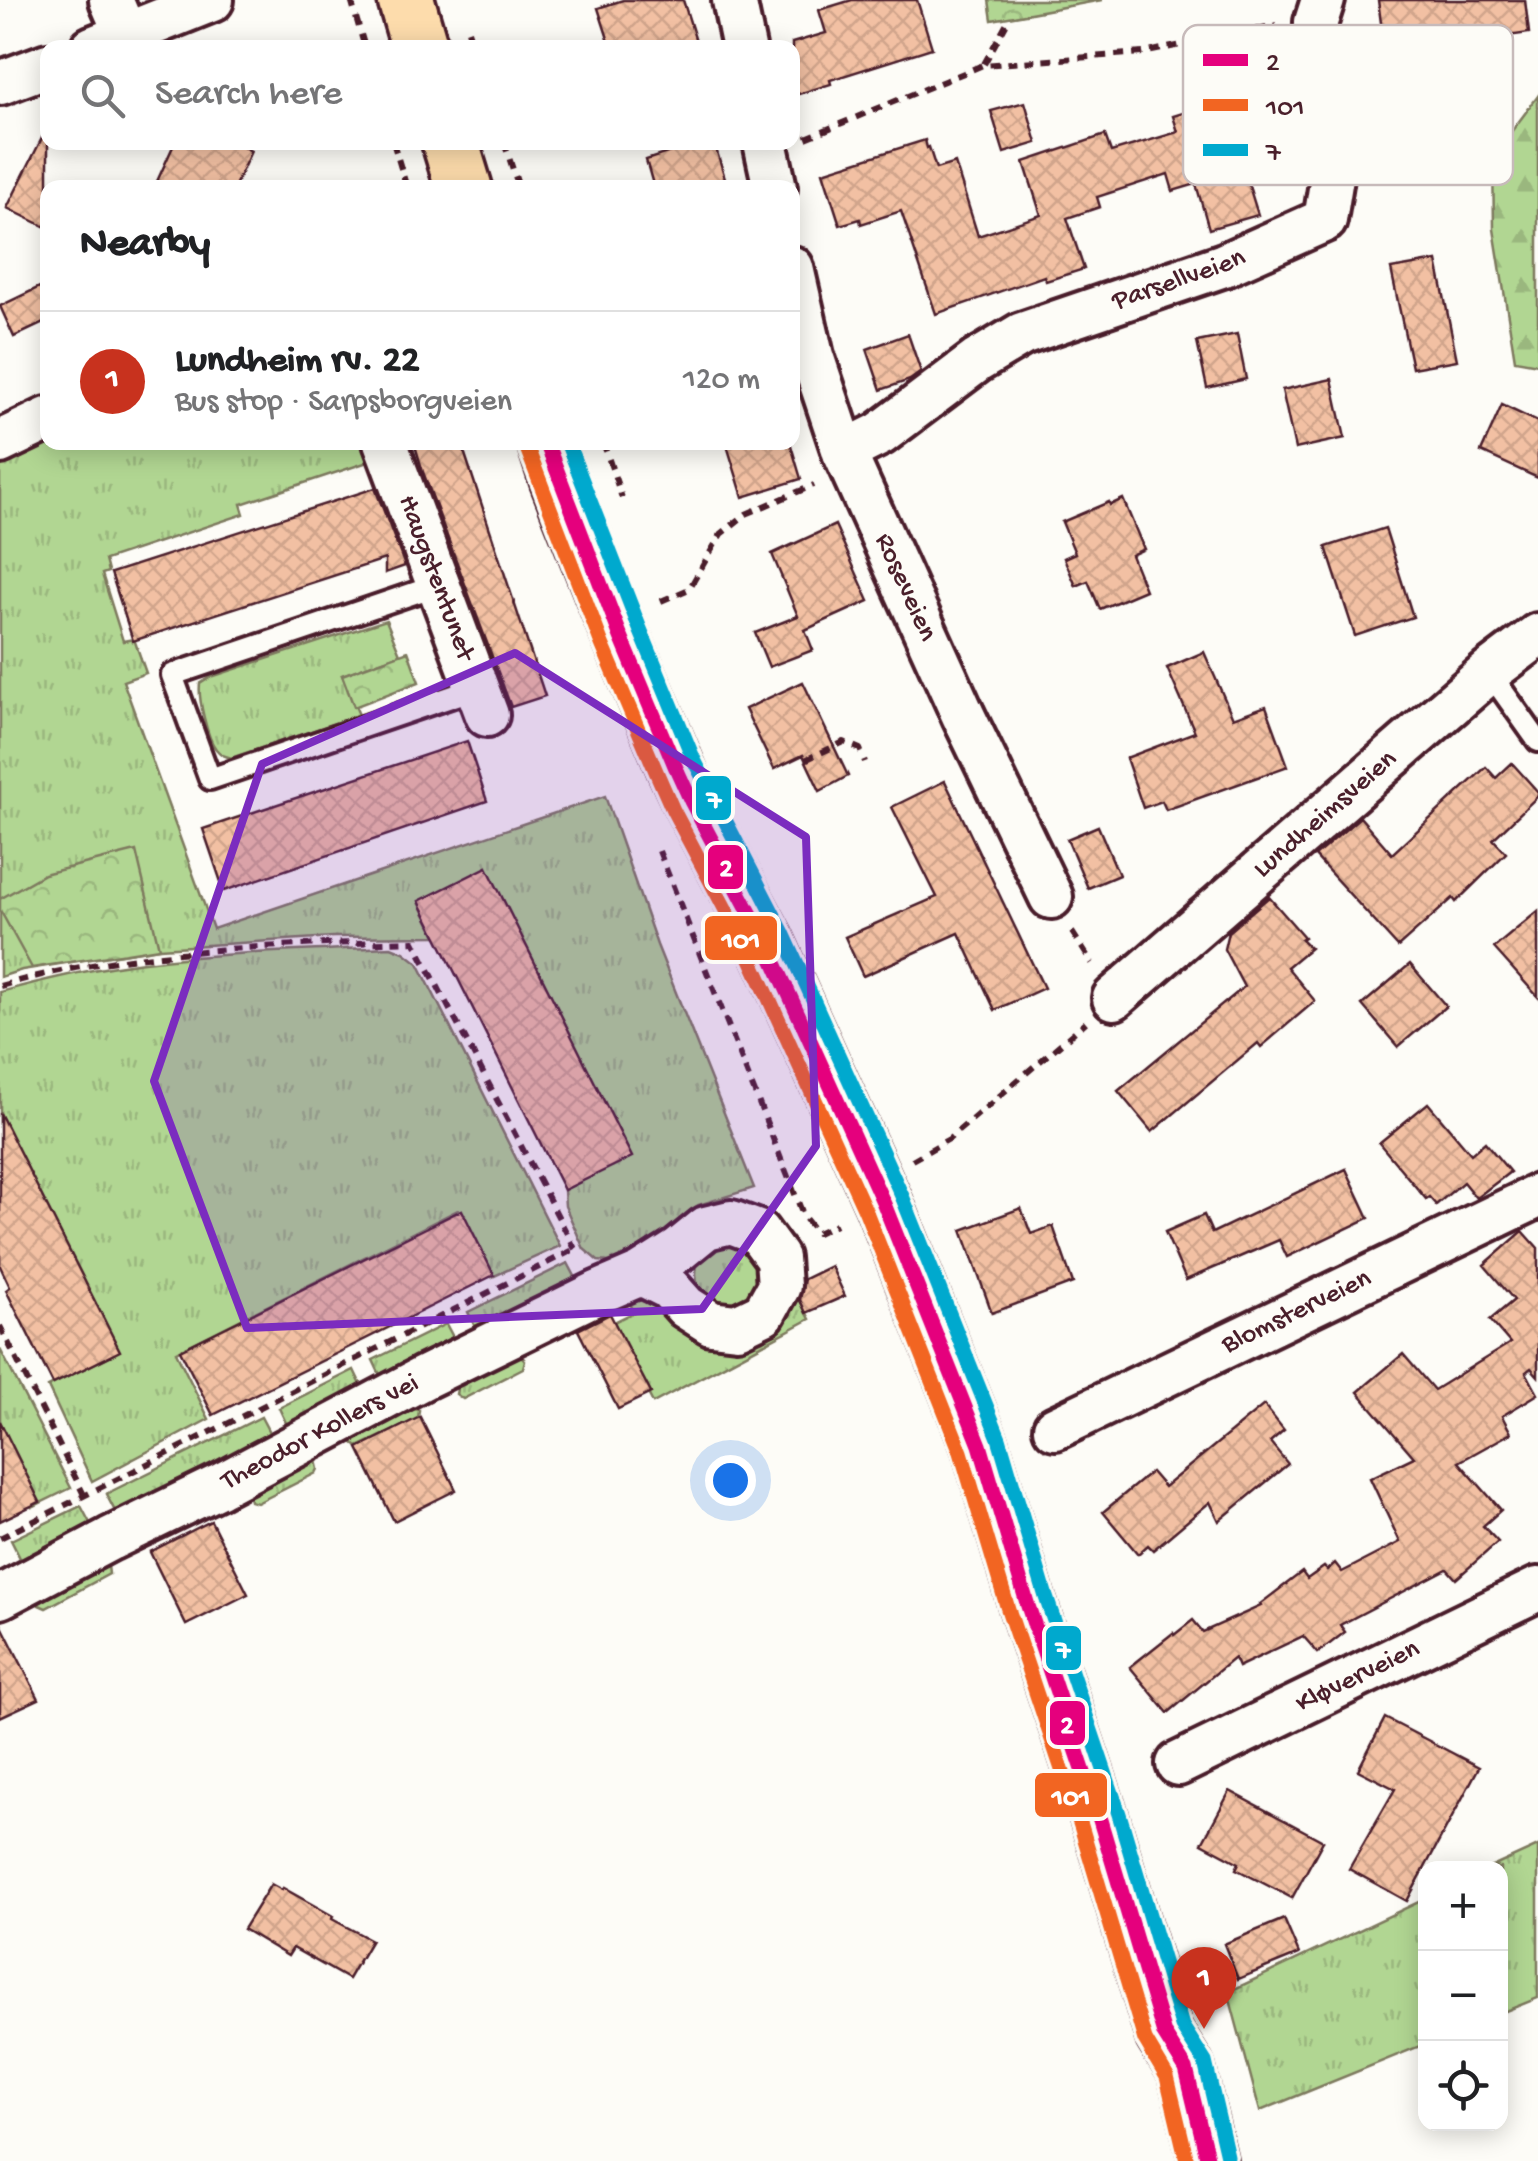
<!DOCTYPE html>
<meta charset="utf-8">
<style>
body{margin:0;font-family:"Gochi Hand",sans-serif;background:#f2f2f2;color:#202124}
.controls{position:absolute;right:30px;bottom:30px;display:grid;overflow:hidden;border-radius:20px;box-shadow:0 5px 25px #0003}
.controls button{width:90px;height:90px;display:grid;place-items:center;padding:0;border:0;border-bottom:2px solid #e0e0e0;background:#fff;color:#202124;font:50px sans-serif}
.you{position:absolute;left:730px;top:1480px;width:35px;height:35px;margin:-25px;border:8px solid #fff;border-radius:50%;background:#1a73e8;box-shadow:0 0 0 15px #1a73e833}
.badge{display:grid;place-items:center;width:65px;height:65px;border-radius:50%;background:#c8321e;color:#fff;font-size:32px;font-weight:700}
.pin{position:absolute;translate:-50% -82px;filter:drop-shadow(0 2px 5px #0008)}
.pin::after{content:'';position:absolute;top:52px;width:35px;height:30px;background:inherit;clip-path:polygon(0 0,100% 0,50% 100%)}
.list{margin:0;padding:0;list-style:none}
h2{display:flex;justify-content:space-between;align-items:center;height:130px;margin:0;padding:0 40px;font-size:42px}
h2 small{font-size:32px;font-weight:400;color:#757577}
.list li{display:grid;grid-template-columns:65px 1fr auto;gap:30px;align-items:center;box-sizing:border-box;height:140px;padding:0 40px;border-top:2px solid #e0e0e0}
.list b{display:block;font-size:38px;white-space:nowrap}
.list p{margin:0;font-size:32px;white-space:nowrap;color:#757577}
.list em{font-size:32px;font-style:normal;color:#757577}
.icon{flex:none;width:55px;height:55px;fill:none;stroke:currentColor;stroke-width:2;stroke-linecap:round;stroke-linejoin:round}
.map{position:relative;flex:none;width:1538px;height:2161px;overflow:hidden}
.search{position:absolute;background:#fff;box-shadow:0 5px 25px #0003;left:40px;top:40px;width:760px;height:110px;display:flex;align-items:center;gap:25px;box-sizing:border-box;padding:0 35px;border-radius:20px;color:#757577;font-size:38px}
.panel{position:absolute;background:#fff;box-shadow:0 5px 25px #0003;left:40px;top:180px;width:760px;height:270px;border-radius:20px}
.map>svg:first-child{display:block}
.grass{fill:url(#grass-tufts);stroke:#7e7a5e;stroke-width:2.5}
.forest{fill:url(#forest-firs);stroke:#7e7a5e;stroke-width:2.5}
.park{fill:url(#park-crowns);stroke:#7e7a5e;stroke-width:2.5}
.building{fill:url(#building-cross-hatch);stroke:#4a1f2b;stroke-width:2.5}
.lines{fill:none;stroke-linecap:round;stroke-linejoin:round}
.service-casing{stroke:#4a1f2b;stroke-width:28}
.minor-casing{stroke:#4a1f2b;stroke-width:50}
.trunk-casing{stroke:#4a1f2b;stroke-width:62}
.path{stroke:#4a1f2b;stroke-width:6;stroke-dasharray:10 8;stroke-linecap:butt}
.service{stroke:#fdfcf7;stroke-width:20}
.minor{stroke:#fdfcf7;stroke-width:42}
.trunk{stroke:#fddcac;stroke-width:55}
.bus-1-casing{stroke:#fdfcf7;stroke-width:22}
.bus-2-casing{stroke:#fdfcf7;stroke-width:22}
.bus-3-casing{stroke:#fdfcf7;stroke-width:22}
.bus-1{stroke:#e5007d;stroke-width:15}
.bus-2{stroke:#f26522;stroke-width:15}
.bus-3{stroke:#00a9ce;stroke-width:15}
.marked{fill:#7b2cbf;fill-opacity:0.2;stroke:#7b2cbf;stroke-width:8;stroke-linejoin:round}
.labels{text-anchor:middle;dominant-baseline:central;stroke-width:10;stroke-linejoin:round;paint-order:stroke}
.street-label{font-size:28px;fill:#4a1f2b;stroke:#fdfcf7}
.key{fill:#fdfcf7;stroke:#c7baba;stroke-width:2.5}
.key-label{font-size:28px;fill:#4a1f2b}
.line-badge{stroke:#fdfcf7;stroke-width:4}
.badge-label{font-size:28px;text-anchor:middle;font-weight:bold;fill:#fff}
</style>
<div class="map">
<svg width="1538" height="2161" viewBox="0 0 1538 2161">
<defs>
<pattern id="grass-tufts" width="24" height="20" patternUnits="userSpaceOnUse" patternTransform="scale(2.5)"><rect width="24" height="20" fill="#b1d692"/><path d="M3 7l-1-3M5 7V3M7 7l1-3M15 17l-1-3M17 17v-4M19 17l1-3" fill="none" stroke="#9ab77e"/></pattern>
<pattern id="forest-firs" width="22" height="20" patternUnits="userSpaceOnUse" patternTransform="scale(2.5)"><rect width="22" height="20" fill="#b1d692"/><path d="M5 1l3.5 6h-7zM16 11l3.5 6h-7z" fill="#9ab77e"/></pattern>
<pattern id="park-crowns" width="20" height="18" patternUnits="userSpaceOnUse" patternTransform="scale(2.5)"><rect width="20" height="18" fill="#b1d692"/><path d="M2 6a3 3 0 1 1 6 0M12 15a3 3 0 1 1 6 0" fill="none" stroke="#9ab77e"/></pattern>
<pattern id="building-cross-hatch" width="8" height="8" patternUnits="userSpaceOnUse" patternTransform="scale(2.5)"><rect width="8" height="8" fill="#f2c0a3"/><path d="M0 0l8 8M0 8l8-8" fill="none" stroke="#d1a58c"/></pattern>
</defs>
<rect width="100%" height="100%" fill="#fdfcf7"/>
<filter id="ink" filterUnits="userSpaceOnUse"><feTurbulence type="fractalNoise" baseFrequency=".01" numOctaves="2"/><feDisplacementMap in="SourceGraphic" scale="20" xChannelSelector="R" yChannelSelector="G"/><feConvolveMatrix kernelMatrix="1 2 1 2 8 2 1 2 1" color-interpolation-filters="sRGB"/></filter>
<g filter="url(#ink)">
<g class="grass">
<polygon points="48,442 371,443 377,459 241,504 244,514 105,560 108,572 102,574 123,641 134,639 146,673 123,681 213,929 605,796 657,945 754,1188 698,1205 650,1244 619,1263 598,1261 584,1249 565,1206 564,1190 629,1157 485,871 420,904 436,936 333,937 159,948 22,970 0,977 0,461"/>
<path d="M386 620 400 654 342 675 359 715 231 758C223 755 222 756 216 749 207 738 198 698 200 684L211 677Z"/>
<path d="M391 947 404 952 418 963 560 1246 492 1277 458 1210 176 1352 209 1419 92 1481 48 1387 114 1354 0 1125V992C47 979 95 968 144 962 226 952 309 951 391 947Z"/>
<circle cx="727" cy="1274" r="31"/>
<polygon points="568,1263 578,1282 477,1331 468,1312"/>
<path d="M797 1295 810 1319 653 1403 612 1323 634 1312 629 1301C654 1297 668 1315 686 1330Z"/>
<polygon points="446,1324 456,1343 382,1379 373,1360"/>
<polygon points="0,1349 71,1488 32,1507 0,1442"/>
<polygon points="515,1355 521,1356 525,1360 523,1368 463,1399 456,1394 458,1384"/>
<polygon points="354,1370 363,1389 288,1427 279,1408"/>
<polygon points="410,1408 419,1410 418,1419 358,1447 352,1442 353,1438"/>
<polygon points="261,1417 271,1436 116,1513 106,1494"/>
<polygon points="311,1459 316,1460 318,1469 316,1473 257,1503 250,1501 248,1492"/>
<polygon points="81,1506 91,1525 21,1560 11,1540"/>
<polygon points="104,1563 108,1566 109,1574 46,1608 39,1605 37,1599"/>
<polygon points="1538,1846 1538,1998 1501,2013 1500,1868 1490,1868"/>
<polygon points="1425,1899 1425,2044 1260,2111 1228,1992"/>
</g>
<polygon class="forest" points="1538,96 1538,364 1515,360 1494,229 1493,156"/>
<g class="park">
<polygon points="989,0 1102,0 992,20"/>
<polygon points="408,651 419,682 354,707 342,675"/>
<polygon points="136,851 159,948 32,968 0,910 0,899 44,874"/>
</g>
<g class="building">
<polygon points="623,0 683,0 698,48 611,48 598,8"/>
<polygon points="852,0 917,0 932,48 830,80 831,84 792,96 792,43 826,33 819,10"/>
<polygon points="1378,0 1525,0 1529,33 1501,37 1501,44 1448,51 1450,69 1388,77"/>
<polygon points="1231,98 1253,171 1245,173 1258,215 1209,229 1196,184 1173,191 1168,174 1097,197 1100,207 1067,218 1084,269 1046,281 1044,276 936,314 901,211 861,224 860,219 840,225 823,172 925,140 927,148 929,147 936,169 955,163 978,236 1041,215 1024,162 1105,135 1111,152 1178,132 1173,116"/>
<polygon points="1025,102 1037,143 1004,153 991,111"/>
<polygon points="48,126 48,228 7,208"/>
<polygon points="175,142 234,142 251,151 234,188 154,188"/>
<polygon points="700,142 714,142 728,188 654,188 646,160"/>
<polygon points="1437,261 1457,360 1412,368 1391,269"/>
<polygon points="48,283 48,321 14,337 0,306"/>
<polygon points="908,334 921,372 910,380 881,390 867,349"/>
<polygon points="1237,334 1246,379 1207,388 1197,342"/>
<polygon points="1332,379 1345,438 1295,449 1282,390"/>
<polygon points="1502,405 1538,422 1538,478 1481,452"/>
<polygon points="414,442 461,442 545,696 511,707 423,472"/>
<polygon points="726,442 790,442 801,479 743,497"/>
<polygon points="375,488 405,566 385,573 385,559 133,641 111,573"/>
<polygon points="1123,499 1144,549 1131,555 1145,590 1100,609 1088,581 1076,586 1064,558 1075,553 1062,522 1109,502 1110,505"/>
<polygon points="835,525 869,601 805,630 813,650 769,667 755,633 798,616 772,554"/>
<polygon points="1385,528 1413,617 1355,636 1326,547"/>
<polygon points="1204,652 1233,718 1266,706 1288,766 1166,810 1162,801 1143,808 1126,758 1195,732 1167,668"/>
<polygon points="803,682 848,776 820,791 803,755 774,769 745,709"/>
<polygon points="467,741 487,801 224,891 203,829"/>
<polygon points="1512,763 1538,792 1538,796 1493,839 1506,853 1456,902 1453,898 1398,947 1315,856 1360,817 1392,854 1486,767 1496,778"/>
<polygon points="945,781 1044,988 995,1010 959,933 863,976 845,937 937,897 892,807"/>
<polygon points="1098,826 1119,875 1088,888 1067,839"/>
<polygon points="487,867 632,1157 564,1190 419,901"/>
<polygon points="1269,897 1304,937 1301,939 1310,948 1287,967 1315,1001 1261,1047 1258,1043 1152,1132 1118,1091 1244,987 1224,949 1228,932"/>
<polygon points="1538,911 1538,997 1494,948"/>
<polygon points="1410,964 1446,1006 1398,1047 1362,1005"/>
<polygon points="1428,1103 1471,1154 1485,1142 1510,1172 1476,1198 1463,1182 1436,1205 1429,1197 1426,1199 1379,1143"/>
<polygon points="0,1113 120,1351 53,1384 6,1290 10,1287 0,1266"/>
<polygon points="1346,1169 1369,1218 1287,1257 1279,1240 1186,1280 1165,1232 1204,1215 1212,1233"/>
<polygon points="1021,1208 1031,1234 1053,1226 1073,1283 992,1313 962,1230"/>
<polygon points="462,1210 494,1275 213,1415 180,1350"/>
<polygon points="1523,1231 1538,1248 1538,1376 1531,1368 1526,1372 1538,1394 1502,1416 1511,1433 1459,1462 1501,1510 1483,1526 1498,1542 1456,1579 1447,1569 1340,1625 1345,1632 1318,1653 1303,1636 1238,1667 1234,1658 1168,1713 1130,1667 1173,1633 1174,1635 1193,1620 1203,1632 1261,1606 1260,1604 1302,1572 1307,1579 1324,1567 1327,1570 1335,1563 1342,1572 1400,1542 1370,1478 1414,1457 1358,1392 1403,1354 1434,1390 1510,1343 1490,1320 1514,1300 1484,1265"/>
<polygon points="831,1266 845,1296 806,1313 800,1300 804,1279"/>
<polygon points="610,1314 651,1393 618,1409 578,1330"/>
<polygon points="1264,1405 1284,1430 1270,1442 1288,1464 1219,1521 1210,1502 1153,1550 1148,1545 1138,1554 1103,1512 1151,1472 1164,1487"/>
<polygon points="420,1417 456,1490 394,1521 358,1448"/>
<polygon points="0,1421 40,1502 0,1521"/>
<polygon points="211,1521 248,1594 186,1625 150,1552"/>
<polygon points="0,1622 39,1699 0,1717"/>
<polygon points="1385,1718 1479,1767 1407,1901 1349,1869 1395,1789 1358,1770"/>
<polygon points="1230,1791 1323,1841 1292,1898 1236,1869 1239,1863 1202,1843"/>
<polygon points="271,1884 282,1890 283,1888 333,1916 332,1919 371,1940 348,1979 293,1948 288,1956 243,1929"/>
<polygon points="1284,1919 1299,1954 1238,1979 1224,1944"/>
</g>
<g class="lines">
<g class="service-casing">
<g id="service">
<polyline points="438,585 172,675 210,779 477,688"/>
<polyline points="1489,672 1538,741"/>
</g>
</g>
<g class="minor-casing">
<g id="minor">
<polyline points="111,0 126,35"/>
<polyline points="734,0 744,48"/>
<polyline points="92,48 212,0"/>
<polyline points="0,83 48,65"/>
<polyline points="765,142 775,188"/>
<path id="s1" d="M792 268 812 356 844 452 963 715 1051 897"/>
<polyline points="0,442 48,419"/>
<path id="s2" d="M385 442 487 715"/>
<path id="s3" d="M844 452 880 434 977 361 1022 334 1224 265 1325 220 1332 177 1314 107 1316 22 1323 0"/>
<path id="s4" d="M1114 998 1489 672 1538 635"/>
<path id="s5" d="M1055 1428 1538 1196"/>
<path id="s6" d="M0 1597 110 1539 219 1486 423 1378 597 1293 641 1274 679 1250 706 1228 731 1222 758 1232 777 1258 779 1286 764 1313 737 1326 711 1323 686 1307 669 1288 641 1274"/>
<path id="s7" d="M1178 1764 1538 1589"/>
</g>
</g>
<g class="trunk-casing">
<g id="trunk">
<polyline points="406,0 420,48"/>
<polyline points="450,142 464,188"/>
<polyline points="546,442 558,478 621,637 676,768 691,801 765,941 884,1204 980,1445 1027,1603 1100,1820 1164,2034 1186,2069 1208,2161"/>
</g>
</g>
<g class="path">
<polyline points="351,0 365,48"/>
<polyline points="468,30 474,48"/>
<polyline points="984,64 1010,17"/>
<polyline points="806,138 983,65 1143,53 1276,25"/>
<polyline points="393,142 407,188"/>
<polyline points="504,142 519,188"/>
<polyline points="603,442 622,498"/>
<polyline points="661,601 689,589 721,534 746,514 814,485"/>
<polyline points="805,760 844,742 860,749 865,762"/>
<polyline points="659,851 804,1217 817,1233 836,1224"/>
<polyline points="1072,932 1092,963"/>
<path d="M0 986C134 947 275 946 414 941L575 1249"/>
<polyline points="912,1160 949,1139 1086,1022"/>
<polyline points="0,1326 86,1499"/>
<polyline points="0,1538 575,1249"/>
</g>
<use href="#service" class="service"/>
<use href="#minor" class="minor"/>
<use href="#trunk" class="trunk"/>
<g class="bus-1-casing">
<polyline id="bus-1" points="546,442 621,637 676,768 691,801 765,941 884,1204 980,1445 1027,1603 1100,1820 1164,2034 1186,2069 1208,2161"/>
</g>
<g class="bus-2-casing">
<polyline id="bus-2" points="527,448 602,644 658,776 673,810 747,950 866,1212 961,1452 1008,1609 1081,1826 1145,2040 1167,2077 1187,2161"/>
</g>
<g class="bus-3-casing">
<polyline id="bus-3" points="567,442 640,629 694,760 783,933 902,1196 999,1438 1046,1597 1119,1814 1182,2026 1205,2062 1227,2156"/>
</g>
<use href="#bus-1" class="bus-1"/>
<use href="#bus-2" class="bus-2"/>
<use href="#bus-3" class="bus-3"/>
</g>
</g>
<path class="marked" d="M515 653 806 837 816 1146 702 1309 247 1328 154 1081 262 764Z"/>
<g class="labels">
<g class="street-label">
<text stroke="none"><textPath href="#s3" startOffset="380">Parsellveien</textPath></text>
<text stroke="none"><textPath href="#s2" startOffset="145">Haugstentunet</textPath></text>
<text stroke="none"><textPath href="#s1" startOffset="340">Roseveien</textPath></text>
<text stroke="none"><textPath href="#s4" startOffset="280">Lundheimsveien</textPath></text>
<text stroke="none"><textPath href="#s5" startOffset="268">Blomsterveien</textPath></text>
<text stroke="none"><textPath href="#s6" startOffset="360">Theodor Kollers vei</textPath></text>
<text stroke="none"><textPath href="#s7" startOffset="200">Kløverveien</textPath></text>
</g>
</g>
<rect x="1183" y="25" width="330" height="160" rx="15" class="key"/>
<rect x="1203" y="54" width="45" height="12" fill="#e5007d"/>
<rect x="1203" y="99" width="45" height="12" fill="#f26522"/>
<rect x="1203" y="144" width="45" height="12" fill="#00a9ce"/>
<g class="key-label">
<text x="1266" y="70">2</text>
<text x="1266" y="115">101</text>
<text x="1266" y="160">7</text>
</g>
<g class="line-badge">
<rect x="694" y="774" width="39" height="48" rx="10" fill="#00a9ce"/>
<rect x="706" y="843" width="39" height="48" rx="10" fill="#e5007d"/>
<rect x="703" y="914" width="76" height="48" rx="10" fill="#f26522"/>
<rect x="1044" y="1624" width="39" height="48" rx="10" fill="#00a9ce"/>
<rect x="1048" y="1699" width="39" height="48" rx="10" fill="#e5007d"/>
<rect x="1033" y="1771" width="76" height="48" rx="10" fill="#f26522"/>
</g>
<g class="badge-label">
<text x="714" y="808">7</text>
<text x="726" y="876">2</text>
<text x="741" y="948">101</text>
<text x="1063" y="1658">7</text>
<text x="1067" y="1733">2</text>
<text x="1071" y="1805">101</text>
</g>
</svg>
<div class="controls">
<button>+</button>
<button>−</button>
<button><svg class="icon" aria-label="locate" viewBox="0 0 24 24"><circle cx="12" cy="12" r="6"/><path d="M12 2v4M12 18v4M2 12h4M18 12h4"/></svg></button>
</div>
<div class="you"></div>
<div class="pin badge" style="left:1204px;top:2029px">1</div>
<div class="search"><svg class="icon" aria-label="search" viewBox="0 0 24 24"><circle cx="10" cy="10" r="6"/><path d="M15 15l6 6"/></svg>Search here</div>
<section class="panel">
<h2>Nearby<small></small></h2>
<ul class="list">
<li><span class="badge">1</span><div><b>Lundheim rv. 22</b><p>Bus stop · Sarpsborgveien</p></div><em>120 m</em></li>
</ul>
</section>
</div>
